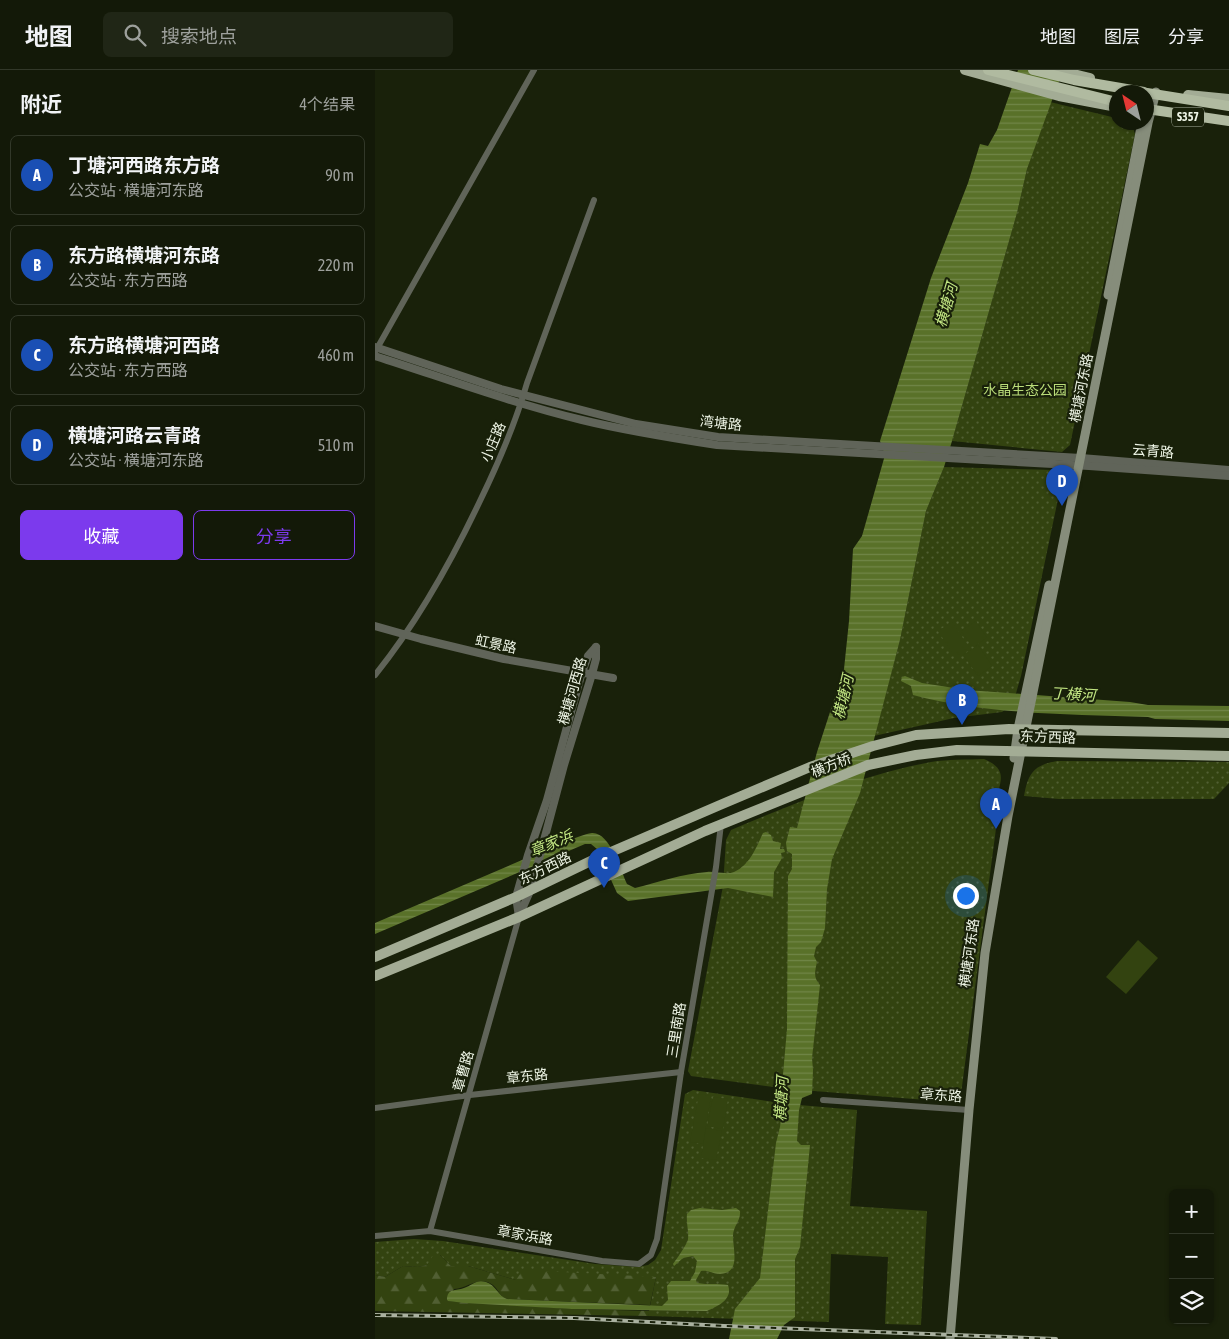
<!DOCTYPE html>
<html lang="zh">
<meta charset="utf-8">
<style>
body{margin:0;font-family:"Asap Condensed","Noto Sans SC",sans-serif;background:#202616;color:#f1f3f6}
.controls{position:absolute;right:15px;bottom:15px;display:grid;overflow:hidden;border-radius:8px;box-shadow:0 1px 4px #0004}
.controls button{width:45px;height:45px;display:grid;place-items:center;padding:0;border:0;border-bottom:1px solid #323829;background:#131908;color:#f1f3f6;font:25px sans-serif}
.compass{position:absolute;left:734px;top:15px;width:45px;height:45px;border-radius:50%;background:#131908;box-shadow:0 1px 4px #0004;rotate:325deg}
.you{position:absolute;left:590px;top:825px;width:18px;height:18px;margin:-12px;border:4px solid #fff;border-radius:50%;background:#1a73e8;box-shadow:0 0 0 8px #1a73e833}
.badge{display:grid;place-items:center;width:32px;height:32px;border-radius:50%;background:#7c3aed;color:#fff;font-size:16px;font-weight:700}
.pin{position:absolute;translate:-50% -41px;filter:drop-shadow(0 1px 2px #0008)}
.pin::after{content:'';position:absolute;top:26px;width:18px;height:15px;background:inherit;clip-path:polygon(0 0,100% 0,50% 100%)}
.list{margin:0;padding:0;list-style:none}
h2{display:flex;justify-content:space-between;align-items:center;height:65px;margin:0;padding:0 20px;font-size:21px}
h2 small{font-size:16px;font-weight:400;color:#9da09c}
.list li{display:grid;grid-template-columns:32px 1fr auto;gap:15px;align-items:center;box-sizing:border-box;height:80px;margin:0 10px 10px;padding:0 10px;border:1px solid #323829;border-radius:8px}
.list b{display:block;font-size:19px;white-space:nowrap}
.list p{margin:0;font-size:16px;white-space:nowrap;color:#9da09c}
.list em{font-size:16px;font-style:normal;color:#9da09c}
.actions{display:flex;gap:10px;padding:15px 20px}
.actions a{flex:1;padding:11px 0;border:1px solid #7c3aed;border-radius:8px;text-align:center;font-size:18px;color:#7c3aed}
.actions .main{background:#7c3aed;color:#fff}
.icon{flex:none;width:28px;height:28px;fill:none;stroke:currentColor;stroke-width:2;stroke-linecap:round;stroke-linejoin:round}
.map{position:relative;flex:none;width:854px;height:1269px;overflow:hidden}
header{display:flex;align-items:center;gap:30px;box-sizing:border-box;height:70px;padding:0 25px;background:#131908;border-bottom:1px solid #323829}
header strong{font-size:24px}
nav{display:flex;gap:28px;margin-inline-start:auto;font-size:18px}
.search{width:350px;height:45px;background:#202616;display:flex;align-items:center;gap:12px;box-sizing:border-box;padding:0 18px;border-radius:8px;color:#9da09c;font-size:19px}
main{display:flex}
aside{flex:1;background:#131908}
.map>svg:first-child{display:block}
.green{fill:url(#green-dots)}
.forest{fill:url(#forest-firs)}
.pitch{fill:#334310}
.water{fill:url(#water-rules)}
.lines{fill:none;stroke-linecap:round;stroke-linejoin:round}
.minor{stroke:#606459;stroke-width:6}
.tertiary{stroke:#606459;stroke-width:8}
.secondary{stroke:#868d7b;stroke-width:9}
.primary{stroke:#a3ac95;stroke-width:10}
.trunk{stroke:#b0baa0;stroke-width:10}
.rail-casing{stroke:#aab1a0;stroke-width:4}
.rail{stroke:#19210a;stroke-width:2;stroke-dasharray:5.5;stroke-linecap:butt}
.labels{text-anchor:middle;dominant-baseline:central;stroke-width:4.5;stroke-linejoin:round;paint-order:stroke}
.shield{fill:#19210a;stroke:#adb5a3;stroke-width:1}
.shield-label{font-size:12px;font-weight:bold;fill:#edf4e5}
.street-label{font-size:14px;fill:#edf4e5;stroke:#19210a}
.park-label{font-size:14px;fill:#b9dc79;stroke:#19210a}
.water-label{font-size:15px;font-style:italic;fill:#c4e884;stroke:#19210a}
</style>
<header>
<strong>地图</strong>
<div class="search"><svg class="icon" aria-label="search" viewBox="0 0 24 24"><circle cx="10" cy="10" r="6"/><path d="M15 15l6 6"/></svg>搜索地点</div>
<nav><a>地图</a><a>图层</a><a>分享</a></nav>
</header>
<main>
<aside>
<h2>附近<small>4个结果</small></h2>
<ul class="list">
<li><span class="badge" style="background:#1a4fb4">A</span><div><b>丁塘河西路东方路</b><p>公交站 · 横塘河东路</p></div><em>90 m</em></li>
<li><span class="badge" style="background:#1a4fb4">B</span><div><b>东方路横塘河东路</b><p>公交站 · 东方西路</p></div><em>220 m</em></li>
<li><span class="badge" style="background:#1a4fb4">C</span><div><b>东方路横塘河西路</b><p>公交站 · 东方西路</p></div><em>460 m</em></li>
<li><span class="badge" style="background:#1a4fb4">D</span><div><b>横塘河路云青路</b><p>公交站 · 横塘河东路</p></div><em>510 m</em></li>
</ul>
<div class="actions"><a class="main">收藏</a><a>分享</a></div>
</aside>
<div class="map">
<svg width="854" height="1269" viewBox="0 0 854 1269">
<defs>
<pattern id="green-dots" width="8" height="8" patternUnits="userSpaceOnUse" patternTransform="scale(1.25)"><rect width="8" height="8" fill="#334310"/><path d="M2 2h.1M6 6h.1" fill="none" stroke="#515f33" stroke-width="1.8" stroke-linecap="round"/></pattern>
<pattern id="forest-firs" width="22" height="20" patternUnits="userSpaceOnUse" patternTransform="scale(1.25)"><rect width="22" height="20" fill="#334310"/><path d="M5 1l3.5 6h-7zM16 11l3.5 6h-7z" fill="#515f33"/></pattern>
<pattern id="water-rules" width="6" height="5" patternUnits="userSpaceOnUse" patternTransform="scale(1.25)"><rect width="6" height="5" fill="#597129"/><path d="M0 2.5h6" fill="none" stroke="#718648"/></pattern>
</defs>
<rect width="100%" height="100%" fill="#19210a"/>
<g class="green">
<path d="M675 32 741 48 742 52C753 53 757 52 760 64L695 375 687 382 577 371 642 143 652 99Z"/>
<polygon points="569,397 680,400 687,410 646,606 639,630 635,636 627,642 579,648 499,666 525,570 551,441"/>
<path d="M609 689C637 701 622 714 621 736 621 741 622 746 622 751L586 1024 576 1032 414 1019 316 1006 313 1001 348 816 351 770 356 760C421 733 486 705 556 692 573 689 592 690 609 689Z"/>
<path d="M682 691 854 692V713L839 729H684L649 726C653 703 659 695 682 691Z"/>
<polygon points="318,1020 413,1034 482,1040 475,1136 552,1141 546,1255 510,1254 513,1187 456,1184 454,1252 273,1246 281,1207 141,1210 93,1196 76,1196 65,1185 52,1195 43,1197 28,1196 10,1207 0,1205 0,1172 39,1169 68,1171 220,1194 263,1197 273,1195 280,1190 286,1180 310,1024"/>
</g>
<path class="forest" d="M59 1184 65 1185 76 1196H93L141 1210 148 1200 281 1207 275 1235 132 1229C125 1227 123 1219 118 1215 104 1205 94 1218 79 1219L72 1230 73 1231 197 1239 275 1241 273 1246 0 1241V1205L10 1207 28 1196 43 1197 52 1195Z"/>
<g class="pitch">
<polygon points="601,551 612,568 598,577 586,561"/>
<polygon points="577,552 594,577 580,587 563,561"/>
<polygon points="603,575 617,596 603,606 588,585"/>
<polygon points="763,870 783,888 751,924 731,907"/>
<polygon points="324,1024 336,1026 328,1074 315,1072"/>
<polygon points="338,1027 353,1029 348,1059 332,1056"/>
<polygon points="331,1058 347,1061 341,1090 326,1088"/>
</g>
<g class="water">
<path d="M643 0H688L652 99 642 143 577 371 569 397 551 441 525 570 485 723 457 789 452 819 450 858 446 872 441 877 439 886 442 892C440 901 438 908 445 915L437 988 438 1000 437 1024 427 1028 424 1040 422 1071 426 1075H435L425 1177 420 1189V1247L409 1255 402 1269H354L360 1239 385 1208 401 1073 405 1057 407 1040 406 1027 412 959 413 806 417 799V784L412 781 411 773 415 757 422 758 442 682 469 599 474 551 478 479 487 466 510 385 505 371 556 208 593 113 605 74 613 76 622 60Z"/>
<path d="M530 606 547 613 592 620 755 632 773 635 854 636V651L780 649 773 647C695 644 613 645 538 625L536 616 526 611 527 607Z"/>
<path d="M391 762 396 765 398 771 406 773 405 779H409L410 782 406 783 407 788 399 802 398 827 353 818 253 831 242 823 222 779 216 774H210L0 864V853L194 770C201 768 209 764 217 763 235 762 246 801 252 814L260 818C284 812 307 804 332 802 340 801 351 805 359 802 375 795 381 778 388 763Z"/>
<path d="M325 1138 347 1140 361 1138 365 1141C366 1151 358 1156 358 1166 358 1180 366 1203 345 1204 338 1204 333 1200 326 1201L321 1210 322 1213C333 1215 343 1213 353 1215 358 1229 344 1236 332 1241L197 1239 90 1233 73 1231 72 1230C72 1218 81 1221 89 1218 98 1215 101 1209 111 1212 121 1215 123 1226 132 1229L287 1236 293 1230 292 1216 296 1211H315L320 1202 322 1191 318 1186 308 1188 299 1196 298 1194C301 1190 313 1173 313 1169 314 1161 311 1153 312 1144L316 1140Z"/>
</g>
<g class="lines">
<g class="minor">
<polyline points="0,282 159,0"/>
<path d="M0 605C42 553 75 494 104 433 123 394 140 355 152 313L219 130"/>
<polyline points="448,1030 594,1040"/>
<polyline points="0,1038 95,1025 306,1002"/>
<polyline points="55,1161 144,847"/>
<polyline points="0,1166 55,1161 227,1191 264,1194 276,1185 282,1169 306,1002 341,797 346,754"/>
</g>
<g class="tertiary">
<polyline points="0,277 126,319 261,354 343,367 706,388 854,400"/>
<path d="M0 286C69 308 137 333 207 350 252 361 297 368 342 375L714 396 854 406"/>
<polyline points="0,556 46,569 129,589 238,608"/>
<polyline points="144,846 156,819 189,695 217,604 221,589 221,577"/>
<polyline points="144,847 141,827 153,785 172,730 207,602 213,586 221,577"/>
</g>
<g class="secondary">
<polyline points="733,225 767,52"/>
<polyline points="639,688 643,659 674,515"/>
<polyline points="575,1269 594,1040 610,883 633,746 773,53 781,22"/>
</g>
<g class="primary">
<polyline points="590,0 684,26 742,37"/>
<polyline points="681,0 715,8"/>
<polyline points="813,25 854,29"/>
<polyline points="0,887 141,827 222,788 345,735 435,697 498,676 541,665 634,659 854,663"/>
<polyline points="0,906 144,847 330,761 493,695 541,685 582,680 854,686"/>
</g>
<g class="trunk">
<polyline points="613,0 742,32"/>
<polyline points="658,0 699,10 769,22"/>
<polyline points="772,23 854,36"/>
<polyline points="772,39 854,51"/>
</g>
<g class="rail-casing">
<polyline id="rail" points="0,1245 199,1248 349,1256 681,1269"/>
</g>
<use href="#rail" class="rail"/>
</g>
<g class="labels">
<rect class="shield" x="797" y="37.5" width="32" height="19" rx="4"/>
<g class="shield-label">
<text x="813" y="47">S357</text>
</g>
<g class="street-label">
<text transform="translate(706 318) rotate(-79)">横塘河东路</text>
<text transform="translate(346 353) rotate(6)">湾塘路</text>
<text transform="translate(118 372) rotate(-67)">小庄路</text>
<text transform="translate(778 381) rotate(5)">云青路</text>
<text transform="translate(121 574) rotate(12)">虹景路</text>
<text transform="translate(197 621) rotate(-74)">横塘河西路</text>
<text transform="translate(673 667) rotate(2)">东方西路</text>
<text transform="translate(456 695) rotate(-22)">横方桥</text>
<text transform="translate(170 798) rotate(-26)">东方西路</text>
<text transform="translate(594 883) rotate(-82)">横塘河东路</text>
<text transform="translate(301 960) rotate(-81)">三里南路</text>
<text transform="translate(88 1001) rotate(-74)">章曹路</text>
<text transform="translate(152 1006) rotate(-6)">章东路</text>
<text transform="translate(566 1025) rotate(4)">章东路</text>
<text transform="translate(150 1165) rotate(10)">章家浜路</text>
</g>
<g class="park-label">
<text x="650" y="320">水晶生态公园</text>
</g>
<g class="water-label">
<text transform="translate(571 235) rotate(-74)">横塘河</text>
<text transform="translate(698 624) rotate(3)">丁横河</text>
<text transform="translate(468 627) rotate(-77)">横塘河</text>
<text transform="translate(176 773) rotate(-22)">章家浜</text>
<text transform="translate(406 1029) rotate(-87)">横塘河</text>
</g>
</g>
</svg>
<div class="controls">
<button>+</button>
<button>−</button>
<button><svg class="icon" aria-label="layers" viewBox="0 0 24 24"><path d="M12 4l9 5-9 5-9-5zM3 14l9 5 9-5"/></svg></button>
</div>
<svg class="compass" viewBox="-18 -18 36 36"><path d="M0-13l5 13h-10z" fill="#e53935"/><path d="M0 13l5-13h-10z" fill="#9da09c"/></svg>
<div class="you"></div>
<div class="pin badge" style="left:621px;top:759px;background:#1a4fb4">A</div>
<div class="pin badge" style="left:587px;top:655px;background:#1a4fb4">B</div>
<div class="pin badge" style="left:229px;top:818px;background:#1a4fb4">C</div>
<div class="pin badge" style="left:687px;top:436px;background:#1a4fb4">D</div>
</div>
</main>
